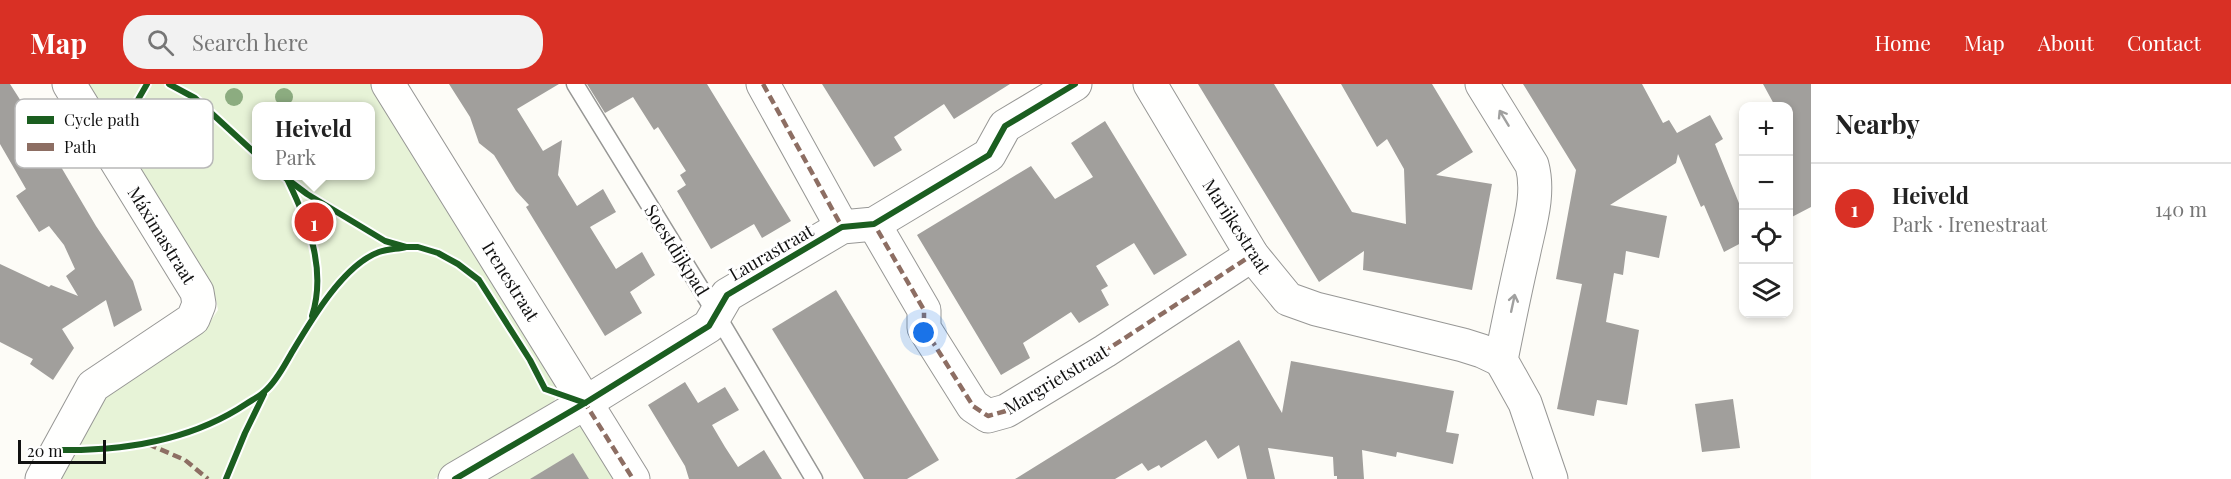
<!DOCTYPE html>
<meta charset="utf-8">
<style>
body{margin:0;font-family:"Playfair Display",serif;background:#f2f2f2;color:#222}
.controls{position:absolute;right:18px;top:18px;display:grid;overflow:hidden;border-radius:12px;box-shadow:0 3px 9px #0003}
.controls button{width:54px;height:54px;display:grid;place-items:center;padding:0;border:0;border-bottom:2px solid #e0e0e0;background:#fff;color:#222;font:30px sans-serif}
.scale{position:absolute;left:18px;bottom:15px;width:88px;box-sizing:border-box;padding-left:6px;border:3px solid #111;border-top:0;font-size:16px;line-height:21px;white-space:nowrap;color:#111;-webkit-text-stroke:4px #fff;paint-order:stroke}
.you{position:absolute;left:924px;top:249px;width:21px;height:21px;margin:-15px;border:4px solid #fff;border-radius:50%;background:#1a73e8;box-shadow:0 0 0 9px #1a73e833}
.badge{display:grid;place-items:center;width:39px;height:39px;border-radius:50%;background:#d93025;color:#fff;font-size:20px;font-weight:700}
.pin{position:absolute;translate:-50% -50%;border:3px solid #fff;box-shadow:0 2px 6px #0006}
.popup{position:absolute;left:252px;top:18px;width:123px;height:78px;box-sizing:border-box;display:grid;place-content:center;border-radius:12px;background:#fff;filter:drop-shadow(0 2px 4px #0005);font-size:20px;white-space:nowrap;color:#767676}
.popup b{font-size:22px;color:#222}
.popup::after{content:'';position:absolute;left:50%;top:100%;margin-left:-12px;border:12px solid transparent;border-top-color:#fff}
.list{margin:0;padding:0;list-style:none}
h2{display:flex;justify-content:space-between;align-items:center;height:78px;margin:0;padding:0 24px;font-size:26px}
h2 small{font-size:20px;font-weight:400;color:#767676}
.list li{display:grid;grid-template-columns:39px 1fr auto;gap:18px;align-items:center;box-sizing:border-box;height:90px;padding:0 24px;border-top:2px solid #e0e0e0}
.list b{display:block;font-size:22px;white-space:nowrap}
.list p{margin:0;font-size:20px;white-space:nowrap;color:#767676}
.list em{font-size:20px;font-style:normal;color:#767676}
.icon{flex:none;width:33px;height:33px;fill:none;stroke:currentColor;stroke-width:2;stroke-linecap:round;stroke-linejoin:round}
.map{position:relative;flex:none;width:1811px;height:395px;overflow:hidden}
header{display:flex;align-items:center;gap:36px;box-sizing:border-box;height:84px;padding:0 30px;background:#d93025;color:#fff}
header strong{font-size:28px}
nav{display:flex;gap:33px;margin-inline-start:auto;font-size:21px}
.search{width:420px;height:54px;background:#f2f2f2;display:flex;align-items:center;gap:15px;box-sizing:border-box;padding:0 21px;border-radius:24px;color:#767676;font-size:22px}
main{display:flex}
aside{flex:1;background:#fff}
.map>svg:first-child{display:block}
.green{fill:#e7f3d7;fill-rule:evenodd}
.building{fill:#a19f9c}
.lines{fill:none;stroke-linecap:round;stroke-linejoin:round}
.service-casing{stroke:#979795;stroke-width:19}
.minor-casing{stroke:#979795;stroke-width:35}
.service{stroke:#fffffe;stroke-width:16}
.minor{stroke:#fffffe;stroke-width:33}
.quiet{stroke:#8d6e63;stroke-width:4.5;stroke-dasharray:9 4.5;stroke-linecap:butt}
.cycleway-casing{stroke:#fff;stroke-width:10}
.cycleway{stroke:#1b5e20;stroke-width:6}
.tree{fill:#8cac80}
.oneway{stroke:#a0a09f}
.labels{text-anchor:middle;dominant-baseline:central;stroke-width:6;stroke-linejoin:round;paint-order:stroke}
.street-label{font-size:18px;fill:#111;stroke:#fff}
.key{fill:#fff;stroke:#b8b8b8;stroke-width:1.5}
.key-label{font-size:16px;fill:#111}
</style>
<header>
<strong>Map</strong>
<div class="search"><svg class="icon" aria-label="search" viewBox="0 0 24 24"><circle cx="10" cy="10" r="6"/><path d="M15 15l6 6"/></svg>Search here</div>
<nav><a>Home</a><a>Map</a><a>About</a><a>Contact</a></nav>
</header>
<main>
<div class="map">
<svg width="1811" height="395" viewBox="0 0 1811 395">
<rect width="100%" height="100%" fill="#fdfcf7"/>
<g class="green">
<path d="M82 0H374L557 299C557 311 556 318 546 326L434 395H54L103 308 210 238 218 226 216 215ZM257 22H371V92H257Z"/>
<polygon points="574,341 584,344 618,395 476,395"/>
</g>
<g class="building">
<polygon points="0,0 10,0 35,39 96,142 133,197 142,226 114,243 106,216 62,245 74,264 53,296 30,280 33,275 0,258 0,180 49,203 51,201 78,212 66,192 75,185 64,161 49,142 39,148 16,112 26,105 0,60"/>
<polygon points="449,0 559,0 517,25 543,67 562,56 558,91 577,122 603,105 616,128 590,143 616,185 642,168 655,191 630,208 642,229 605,252 526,123 529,121 516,107 494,71 479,59 470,33"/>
<polygon points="587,0 707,0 791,137 762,154 754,140 711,165 677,107 686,101 680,91 686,87 658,43 654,46 633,13 605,29"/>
<polygon points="822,0 1010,0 954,35 944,20 894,53 902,66 874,83"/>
<polygon points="1198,0 1274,0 1352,128 1406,140 1404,85 1387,55 1377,63 1341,0 1432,0 1473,68 1436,91 1492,100 1472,206 1363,186 1364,167 1319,198"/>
<polygon points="1523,0 1642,0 1663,39 1669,36 1677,49 1710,31 1723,55 1715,60 1743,129 1743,158 1724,168 1704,121 1701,123 1678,70 1676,79 1610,121 1667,132 1659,174 1626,167 1623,191 1614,189 1606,238 1639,246 1627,321 1597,316 1594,332 1557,325 1582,200 1556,195 1576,86"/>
<polygon points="1763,0 1811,0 1811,123 1788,135 1788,22 1775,22"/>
<polygon points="1105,37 1187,171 1154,191 1134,159 1096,182 1108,202 1101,206 1109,221 1079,239 1071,228 1023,259 1030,274 1001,291 917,151 1031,82 1055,115 1093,93 1071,59"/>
<polygon points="836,206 939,376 907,395 864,395 772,245"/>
<polygon points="1239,256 1282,329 1291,277 1454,307 1446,348 1459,350 1453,380 1397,368 1396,373 1362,366 1364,395 1337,395 1337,392 1334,392 1333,373 1268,364 1275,395 1247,395 1239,361 1218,375 1206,356 1161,384 1159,381 1148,387 1142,379 1115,395 1015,395"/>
<polygon points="685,298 698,319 725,303 739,326 712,341 725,363 738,383 764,366 782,395 689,395 685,382 648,321"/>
<polygon points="1733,315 1740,364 1702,368 1695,320"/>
<polygon points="573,369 589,395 530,395"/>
</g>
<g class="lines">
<g class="service-casing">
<polyline id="service" points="575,0 715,228 814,395"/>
</g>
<g class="minor-casing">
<g id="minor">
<polyline points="388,0 633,395"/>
<polyline points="763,0 842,143"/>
<polyline points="1150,0 1252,171 1288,215 1316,225 1463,261 1482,267 1501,276"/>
<path d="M1482 0 1532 81C1540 111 1529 142 1523 172 1515 206 1508 241 1501 276L1525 319 1551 395"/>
<polyline points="874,140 924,226 924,244 973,322 988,332 1006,327 1105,267 1252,171"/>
<polyline points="42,395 93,302 193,235 199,220 197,208 69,0"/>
<polyline points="455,395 585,319 709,242 727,211 842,143 874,140 989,71 1005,42 1075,0"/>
</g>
</g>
<use href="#service" class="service"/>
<use href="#minor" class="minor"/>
<g class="quiet">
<polyline points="763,0 842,143 838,146"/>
<polyline points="879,137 874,140 924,226 924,244 973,322 988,332 1006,327 1105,267 1252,171"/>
<polyline points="582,318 585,319 633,395"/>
<polyline points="148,360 185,376 208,395"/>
</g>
<g class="cycleway-casing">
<g id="cycleway">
<polyline points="169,0 195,14 257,71"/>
<polyline points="109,66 147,0"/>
<polyline points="283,92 307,110 385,157 406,163 418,163 438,169 458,180 479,196 530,276 545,305 585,319"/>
<path d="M288 97C308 138 327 185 312 232"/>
<path d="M59 366C123 367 192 356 246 320 252 316 260 312 265 307 276 298 284 282 291 270 310 238 343 181 379 168 388 165 398 165 406 163"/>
<polyline points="226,395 245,349 264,310"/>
<polyline points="455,395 585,319 709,242 727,211 842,143 874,140 989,71 1005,42 1075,0"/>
</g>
</g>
<use href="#cycleway" class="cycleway"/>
</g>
<g class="tree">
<circle cx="234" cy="13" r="9"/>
<circle cx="284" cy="13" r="9"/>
<circle cx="193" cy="40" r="9"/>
</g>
<defs><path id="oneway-shaft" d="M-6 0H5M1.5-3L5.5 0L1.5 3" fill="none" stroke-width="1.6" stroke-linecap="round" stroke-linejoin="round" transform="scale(1.5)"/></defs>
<g class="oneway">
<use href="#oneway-shaft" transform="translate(1504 34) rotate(-121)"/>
<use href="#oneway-shaft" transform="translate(1513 219) rotate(-78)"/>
</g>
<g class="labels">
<g class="street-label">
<text transform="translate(1237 142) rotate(57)">Marijkestraat</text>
<text transform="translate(162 151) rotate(58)">Máximastraat</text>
<text transform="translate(677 166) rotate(58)">Soestdijkpad</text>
<text transform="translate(771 168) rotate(-30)">Laurastraat</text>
<text transform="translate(511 197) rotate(58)">Irenestraat</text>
<text transform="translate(1056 295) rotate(-31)">Margrietstraat</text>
</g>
</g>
<rect x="15" y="15" width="198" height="69" rx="9" class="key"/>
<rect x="27" y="32" width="27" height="8" fill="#1b5e20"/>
<rect x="27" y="59" width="27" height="8" fill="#8d6e63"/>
<g class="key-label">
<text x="64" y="42">Cycle path</text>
<text x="64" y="69">Path</text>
</g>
</svg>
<div class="controls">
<button>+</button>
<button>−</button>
<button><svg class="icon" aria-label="locate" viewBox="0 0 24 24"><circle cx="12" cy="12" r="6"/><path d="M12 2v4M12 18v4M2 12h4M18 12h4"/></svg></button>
<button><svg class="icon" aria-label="layers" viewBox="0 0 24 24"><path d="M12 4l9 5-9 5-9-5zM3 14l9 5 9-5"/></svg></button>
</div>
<div class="scale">20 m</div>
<div class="you"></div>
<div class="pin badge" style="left:314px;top:138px">1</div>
<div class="popup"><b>Heiveld</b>Park</div>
</div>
<aside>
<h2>Nearby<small></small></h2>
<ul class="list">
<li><span class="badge">1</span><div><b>Heiveld</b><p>Park · Irenestraat</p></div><em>140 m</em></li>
</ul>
</aside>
</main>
